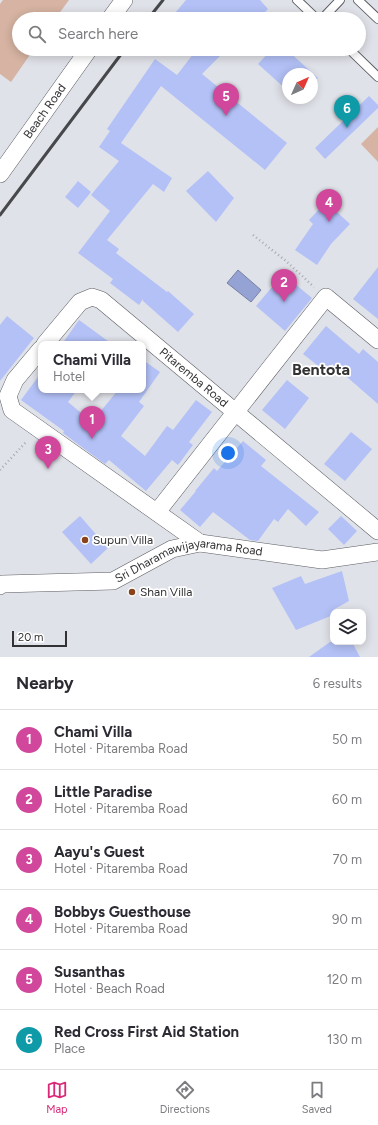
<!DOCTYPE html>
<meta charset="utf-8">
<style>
body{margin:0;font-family:Figtree,sans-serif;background:#f7f7f7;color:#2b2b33}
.controls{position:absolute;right:12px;bottom:12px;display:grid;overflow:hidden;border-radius:8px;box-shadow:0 2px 10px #0003}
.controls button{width:36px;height:36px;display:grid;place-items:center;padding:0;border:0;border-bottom:1px solid #e1e1e2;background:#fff;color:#2b2b33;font:20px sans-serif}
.compass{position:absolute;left:282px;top:68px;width:36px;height:36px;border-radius:50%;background:#fff;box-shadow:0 2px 10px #0003;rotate:45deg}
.scale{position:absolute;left:12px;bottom:10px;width:55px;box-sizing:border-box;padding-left:4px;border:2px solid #323235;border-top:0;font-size:11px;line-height:14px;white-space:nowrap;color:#323235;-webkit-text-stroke:3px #fff;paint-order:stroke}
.you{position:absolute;left:228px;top:453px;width:14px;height:14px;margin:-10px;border:3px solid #fff;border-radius:50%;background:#1a73e8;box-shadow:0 0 0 6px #1a73e833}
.badge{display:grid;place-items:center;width:26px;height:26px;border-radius:50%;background:#db2777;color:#fff;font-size:13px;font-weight:700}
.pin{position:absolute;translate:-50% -33px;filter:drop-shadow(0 1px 2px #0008)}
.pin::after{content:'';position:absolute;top:21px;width:14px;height:12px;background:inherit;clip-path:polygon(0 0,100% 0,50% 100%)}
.popup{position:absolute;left:38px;top:341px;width:108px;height:52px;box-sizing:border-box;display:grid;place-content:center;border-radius:8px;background:#fff;filter:drop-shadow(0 1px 3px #0005);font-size:13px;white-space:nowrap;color:#7c7c81}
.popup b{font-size:15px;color:#2b2b33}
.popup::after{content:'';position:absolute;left:50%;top:100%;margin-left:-8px;border:8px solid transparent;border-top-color:#fff}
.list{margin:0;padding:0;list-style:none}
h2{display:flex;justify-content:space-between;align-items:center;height:52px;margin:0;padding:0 16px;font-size:17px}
h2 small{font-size:13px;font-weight:400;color:#7c7c81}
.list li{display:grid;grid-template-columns:26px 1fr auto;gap:12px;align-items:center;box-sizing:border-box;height:60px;padding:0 16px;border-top:1px solid #e1e1e2}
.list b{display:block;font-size:15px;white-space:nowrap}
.list p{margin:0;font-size:13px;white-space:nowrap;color:#7c7c81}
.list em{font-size:13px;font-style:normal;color:#7c7c81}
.icon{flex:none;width:22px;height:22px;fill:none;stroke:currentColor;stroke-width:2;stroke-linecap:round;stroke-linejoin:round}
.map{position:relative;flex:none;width:378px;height:657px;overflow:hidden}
.search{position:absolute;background:#fff;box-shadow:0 2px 10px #0003;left:12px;right:12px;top:12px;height:44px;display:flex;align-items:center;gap:10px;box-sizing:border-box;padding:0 14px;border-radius:22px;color:#7c7c81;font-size:15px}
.sheet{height:412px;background:#fff}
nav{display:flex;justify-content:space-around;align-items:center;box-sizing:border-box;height:56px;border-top:1px solid #e1e1e2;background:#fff;font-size:11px;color:#7c7c81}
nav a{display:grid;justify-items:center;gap:2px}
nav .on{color:#db2777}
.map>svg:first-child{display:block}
.green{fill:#d6b3a2}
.water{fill:#94a2d4;stroke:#7780a4}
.building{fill:#b3c1f6}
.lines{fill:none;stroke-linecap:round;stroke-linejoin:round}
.lane-casing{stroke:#5b5d62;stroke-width:10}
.street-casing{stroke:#5b5d62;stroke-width:18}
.path{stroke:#a7a9ae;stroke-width:2.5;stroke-dasharray:1 3;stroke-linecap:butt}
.lane{stroke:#fff;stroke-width:8}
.street{stroke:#fff;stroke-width:17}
.rail{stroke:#47484b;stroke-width:3}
.poi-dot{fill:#88431a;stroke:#fff;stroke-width:1.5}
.labels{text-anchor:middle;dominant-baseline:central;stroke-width:3.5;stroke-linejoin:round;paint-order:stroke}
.street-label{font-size:12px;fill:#323235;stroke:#fff}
.poi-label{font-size:12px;fill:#323235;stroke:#fff;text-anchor:start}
.district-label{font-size:16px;font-weight:bold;fill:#323235;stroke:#fff}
</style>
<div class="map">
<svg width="378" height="657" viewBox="0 0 378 657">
<rect width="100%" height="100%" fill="#e0e2e9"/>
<g class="green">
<polygon points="3,0 69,0 55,19 19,19 19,49 34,49 11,82 0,74 0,4"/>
<polygon points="378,127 378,162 361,144"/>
</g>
<polygon class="water" points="238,270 261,290 251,302 227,283"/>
<g class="building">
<polygon points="186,0 260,0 268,9 258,19 170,19"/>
<polygon points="197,49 227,49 202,74 287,143 265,170 161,86 121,143 172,178 164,192 153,184 107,240 119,249 116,253 167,292 168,291 194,314 178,332 143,301 143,299 139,305 110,283 113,279 78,253 110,211 91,195 119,161 99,147 110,131 107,129 155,59 177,75"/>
<polygon points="272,49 286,49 318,78 312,84 312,74 288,74 288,91 258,64"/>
<polygon points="369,96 378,105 378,108 325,159 315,148"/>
<polygon points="208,171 234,198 216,222 186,191"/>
<polygon points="78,181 91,192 78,208 65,197"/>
<polygon points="326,202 350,224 331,244 317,265 295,250 313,224 309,220"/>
<polygon points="378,267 378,319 353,299"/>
<polygon points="283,274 312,298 285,331 256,306"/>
<polygon points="7,316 34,338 0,381 0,325"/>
<polygon points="79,320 112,344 62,344"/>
<polygon points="326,326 359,354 363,349 378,362 378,404 332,364 326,372 303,354"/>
<polygon points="143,360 160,372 139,402 144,406 121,436 145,456 167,426 173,430 196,400 212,412 189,442 193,445 178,465 172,460 146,491 109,460 105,464 79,445 63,433 64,431 21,400 41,373 41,390 77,390 68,402 92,422 118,390 143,390"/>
<polygon points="287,380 309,398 285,429 262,410"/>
<polygon points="351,432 372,449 345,481 324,464"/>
<polygon points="243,441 266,460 261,466 319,512 306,526 288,509 278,522 274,519 258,541 250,540 213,512 200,527 180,510 196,491 195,491 214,468 217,471"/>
<polygon points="80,516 108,548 91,564 62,532"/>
<polygon points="341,516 357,531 344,545 328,529"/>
<polygon points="342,571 349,601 333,610 333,615 296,630 272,588 301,576 305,584"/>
<polygon points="330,642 352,642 360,657 309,657"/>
</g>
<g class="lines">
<g class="lane-casing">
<g id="lane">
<polyline points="297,0 317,19"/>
<polyline points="358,0 378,19"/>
<polyline points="322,19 340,0"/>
<polyline points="349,49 378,77"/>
</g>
</g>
<g class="street-casing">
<g id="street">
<polyline points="110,19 124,0"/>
<path id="s1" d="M0 174 89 49"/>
<path id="s2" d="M45 344 80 302 92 297 101 300 378 531"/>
<polyline points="41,349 15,380 8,396 12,410 200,543"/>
<polyline points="157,512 326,297 378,340"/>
<path id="s3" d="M0 586 2 584 113 581 172 549 200 543 322 560 378 552"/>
</g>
</g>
<g class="path">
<polyline points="253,235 286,261 314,287"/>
<polyline points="0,470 27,441"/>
</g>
<use href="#lane" class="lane"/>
<use href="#street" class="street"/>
<g class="rail">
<polyline points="148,19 163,0"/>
<polyline points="0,215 125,49"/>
</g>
</g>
<g class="poi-dot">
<circle cx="85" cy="540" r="4"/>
<circle cx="132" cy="592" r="4"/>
</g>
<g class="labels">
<g class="street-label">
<text stroke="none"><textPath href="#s1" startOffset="77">Beach Road</textPath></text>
<text stroke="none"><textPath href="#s2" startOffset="198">Pitaremba Road</textPath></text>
<text stroke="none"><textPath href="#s3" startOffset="195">Sri Dharamawijayarama Road</textPath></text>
</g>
<g class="poi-label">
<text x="93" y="540">Supun Villa</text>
<text x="140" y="592">Shan Villa</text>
</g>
<g class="district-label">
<text x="321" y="369">Bentota</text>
</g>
</g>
</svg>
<div class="controls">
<button><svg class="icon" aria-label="layers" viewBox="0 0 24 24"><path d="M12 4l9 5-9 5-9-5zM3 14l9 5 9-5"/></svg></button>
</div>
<svg class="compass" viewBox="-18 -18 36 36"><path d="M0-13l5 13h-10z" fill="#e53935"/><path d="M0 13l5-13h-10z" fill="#7c7c81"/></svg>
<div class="scale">20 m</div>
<div class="you"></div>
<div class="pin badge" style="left:92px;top:439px;background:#d1479c">1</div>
<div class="popup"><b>Chami Villa</b>Hotel</div>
<div class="pin badge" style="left:284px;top:302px;background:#d1479c">2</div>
<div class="pin badge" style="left:48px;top:469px;background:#d1479c">3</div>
<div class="pin badge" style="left:329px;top:222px;background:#d1479c">4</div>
<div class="pin badge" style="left:226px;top:116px;background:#d1479c">5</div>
<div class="pin badge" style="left:347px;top:128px;background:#0f9aa8">6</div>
<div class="search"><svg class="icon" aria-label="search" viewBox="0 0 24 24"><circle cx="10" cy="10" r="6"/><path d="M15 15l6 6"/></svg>Search here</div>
</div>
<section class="sheet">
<h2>Nearby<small>6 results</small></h2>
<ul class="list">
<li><span class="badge" style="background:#d1479c">1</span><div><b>Chami Villa</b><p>Hotel · Pitaremba Road</p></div><em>50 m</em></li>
<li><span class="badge" style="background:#d1479c">2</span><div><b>Little Paradise</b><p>Hotel · Pitaremba Road</p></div><em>60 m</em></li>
<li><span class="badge" style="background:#d1479c">3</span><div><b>Aayu's Guest</b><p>Hotel · Pitaremba Road</p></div><em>70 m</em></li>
<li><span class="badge" style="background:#d1479c">4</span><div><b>Bobbys Guesthouse</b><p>Hotel · Pitaremba Road</p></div><em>90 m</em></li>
<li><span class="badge" style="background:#d1479c">5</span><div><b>Susanthas</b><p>Hotel · Beach Road</p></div><em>120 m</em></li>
<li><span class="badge" style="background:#0f9aa8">6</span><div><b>Red Cross First Aid Station</b><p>Place</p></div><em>130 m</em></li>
</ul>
</section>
<nav>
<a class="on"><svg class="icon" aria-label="map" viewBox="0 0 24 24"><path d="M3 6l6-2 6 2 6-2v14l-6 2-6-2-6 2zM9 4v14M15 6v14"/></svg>Map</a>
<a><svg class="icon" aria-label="directions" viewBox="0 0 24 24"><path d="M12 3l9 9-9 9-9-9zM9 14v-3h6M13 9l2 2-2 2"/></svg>Directions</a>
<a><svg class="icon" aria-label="saved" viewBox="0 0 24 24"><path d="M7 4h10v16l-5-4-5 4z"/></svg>Saved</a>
</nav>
